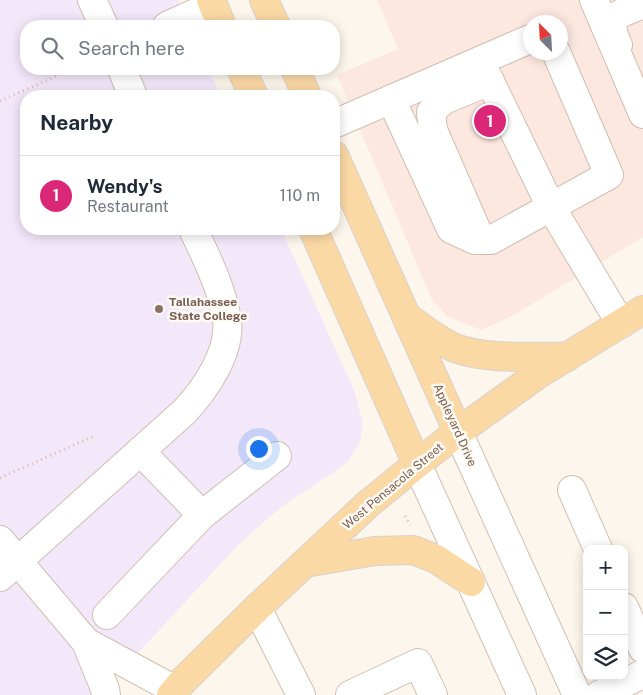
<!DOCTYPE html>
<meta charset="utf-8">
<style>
body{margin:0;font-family:"Public Sans",sans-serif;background:#f6f6f7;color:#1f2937}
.controls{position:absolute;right:15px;bottom:15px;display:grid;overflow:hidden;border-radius:10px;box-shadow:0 2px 12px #0003}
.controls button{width:45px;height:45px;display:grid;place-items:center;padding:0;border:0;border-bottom:1px solid #e0e1e3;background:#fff;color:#1f2937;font:25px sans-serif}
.compass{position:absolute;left:523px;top:15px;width:45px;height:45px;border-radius:50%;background:#fff;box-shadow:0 2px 12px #0003;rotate:336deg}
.you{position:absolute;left:258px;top:448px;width:18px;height:18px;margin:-12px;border:4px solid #fff;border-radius:50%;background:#1a73e8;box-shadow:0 0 0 8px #1a73e833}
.badge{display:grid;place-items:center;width:32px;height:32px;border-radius:50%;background:#db2777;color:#fff;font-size:16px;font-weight:700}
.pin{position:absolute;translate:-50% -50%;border:2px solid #fff;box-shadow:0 1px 5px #0006}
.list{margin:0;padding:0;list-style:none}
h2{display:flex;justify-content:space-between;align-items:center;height:65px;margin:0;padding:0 20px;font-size:21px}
h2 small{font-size:16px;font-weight:400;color:#747a83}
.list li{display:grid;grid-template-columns:32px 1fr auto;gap:15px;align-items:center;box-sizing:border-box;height:80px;padding:0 20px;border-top:1px solid #e0e1e3}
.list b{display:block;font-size:19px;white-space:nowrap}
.list p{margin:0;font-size:16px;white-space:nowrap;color:#747a83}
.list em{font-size:16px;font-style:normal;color:#747a83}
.icon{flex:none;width:28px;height:28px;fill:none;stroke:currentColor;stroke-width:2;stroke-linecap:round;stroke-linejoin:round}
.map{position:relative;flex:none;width:643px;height:695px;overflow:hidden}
.search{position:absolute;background:#fff;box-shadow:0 2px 12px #0003;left:20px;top:20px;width:320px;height:55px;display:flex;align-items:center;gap:12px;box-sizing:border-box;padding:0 18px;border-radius:20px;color:#747a83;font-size:19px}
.panel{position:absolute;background:#fff;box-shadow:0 2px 12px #0003;left:20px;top:90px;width:320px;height:145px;border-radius:20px}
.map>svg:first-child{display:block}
.commercial{fill:#fde8e0;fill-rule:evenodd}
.education{fill:#f3e8fa}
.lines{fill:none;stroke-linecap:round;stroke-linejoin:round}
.minor-casing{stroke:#d1beb0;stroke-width:30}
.major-casing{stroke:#dad1cd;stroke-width:30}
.path{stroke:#d9b8a5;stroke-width:3;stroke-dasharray:1 4;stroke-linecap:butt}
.minor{stroke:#fff;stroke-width:28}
.major{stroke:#fbd9a5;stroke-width:28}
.education-dot{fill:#8d6e63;stroke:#fffaf3;stroke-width:2}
.labels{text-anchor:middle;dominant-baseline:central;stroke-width:5;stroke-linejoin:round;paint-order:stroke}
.education-label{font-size:12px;font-weight:bold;fill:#785e54;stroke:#fffaf3;text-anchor:start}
.street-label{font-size:12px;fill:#7a5c4d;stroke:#fffaf3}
</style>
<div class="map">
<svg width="643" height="695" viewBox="0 0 643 695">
<rect width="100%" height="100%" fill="#fdf6ec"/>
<path class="commercial" d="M377 0H643V237L514 315 481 330 447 316 432 300 337 75 398 49ZM530 22H560V52H530Z"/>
<polygon class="education" points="0,0 178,0 189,26 26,26 26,69 208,69 221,96 26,96 26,229 281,229 354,390 363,424 360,442 347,463 281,507 238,545 99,695 0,695"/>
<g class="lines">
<g class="minor-casing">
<g id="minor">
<polyline points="92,0 104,26"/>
<polyline points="594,0 643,114"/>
<polyline points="167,26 213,5"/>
<path d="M618 45C604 15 618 15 643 4"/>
<polyline points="480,61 551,207 621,324"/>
<polyline points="122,69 133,96"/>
<polyline points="391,99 451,229 475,240 491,240 609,175 556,52"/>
<polyline points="334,124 530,39"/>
<polyline points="481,240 433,130 431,112 444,100 490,81"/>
<polyline points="458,432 577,695"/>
<polyline points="140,451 202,515"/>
<polyline points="417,464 522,695"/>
<polyline points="572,490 598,549"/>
<polyline points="0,540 86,642 105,689 106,695"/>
<path d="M0 577 184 412C205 390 231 352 227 320 222 288 206 257 193 229"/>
<polyline points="624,607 643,649"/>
<polyline points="257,608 301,695"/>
<polyline points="107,615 202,515 277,456"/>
<polyline points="86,642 175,690"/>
<polyline points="350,695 418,663 433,695"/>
<polyline points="599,695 643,674"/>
</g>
</g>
<g class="major-casing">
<g id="major">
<polyline points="211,0 222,26"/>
<polyline points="264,0 276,26"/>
<polyline points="241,69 254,96"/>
<polyline points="295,69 307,96"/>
<polyline points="334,155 458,432"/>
<polyline points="313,229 417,464"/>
<path d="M406 316C421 327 437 340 455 348 486 360 533 356 567 357"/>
<polyline points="305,563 375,551 413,550 436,559 471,582"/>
<polyline points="171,695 183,681 257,608 368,504 417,464 458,432 537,375 643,310"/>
</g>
</g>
<g class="path">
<polyline points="0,101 72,69"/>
<polyline points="0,478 94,436"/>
<polyline points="405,516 410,525"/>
</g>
<use href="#minor" class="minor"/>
<use href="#major" class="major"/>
</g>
<circle class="education-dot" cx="159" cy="309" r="5"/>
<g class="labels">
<g class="education-label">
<text x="169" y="302">Tallahassee<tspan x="169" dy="14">State College</tspan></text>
</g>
<g class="street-label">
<text transform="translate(455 425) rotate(66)">Appleyard Drive</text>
<text transform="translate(393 486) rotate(-40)">West Pensacola Street</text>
</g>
</g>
</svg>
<div class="controls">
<button>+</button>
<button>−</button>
<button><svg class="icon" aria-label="layers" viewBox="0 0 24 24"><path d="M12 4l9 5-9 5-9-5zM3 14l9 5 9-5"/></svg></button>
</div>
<svg class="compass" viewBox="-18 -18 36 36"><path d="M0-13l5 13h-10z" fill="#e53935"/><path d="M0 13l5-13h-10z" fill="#747a83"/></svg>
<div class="you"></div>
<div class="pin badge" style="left:490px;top:121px">1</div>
<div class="search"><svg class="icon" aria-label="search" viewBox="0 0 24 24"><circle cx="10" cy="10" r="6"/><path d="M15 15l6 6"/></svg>Search here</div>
<section class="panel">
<h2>Nearby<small></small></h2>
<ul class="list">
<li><span class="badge">1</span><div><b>Wendy's</b><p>Restaurant</p></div><em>110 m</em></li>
</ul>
</section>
</div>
